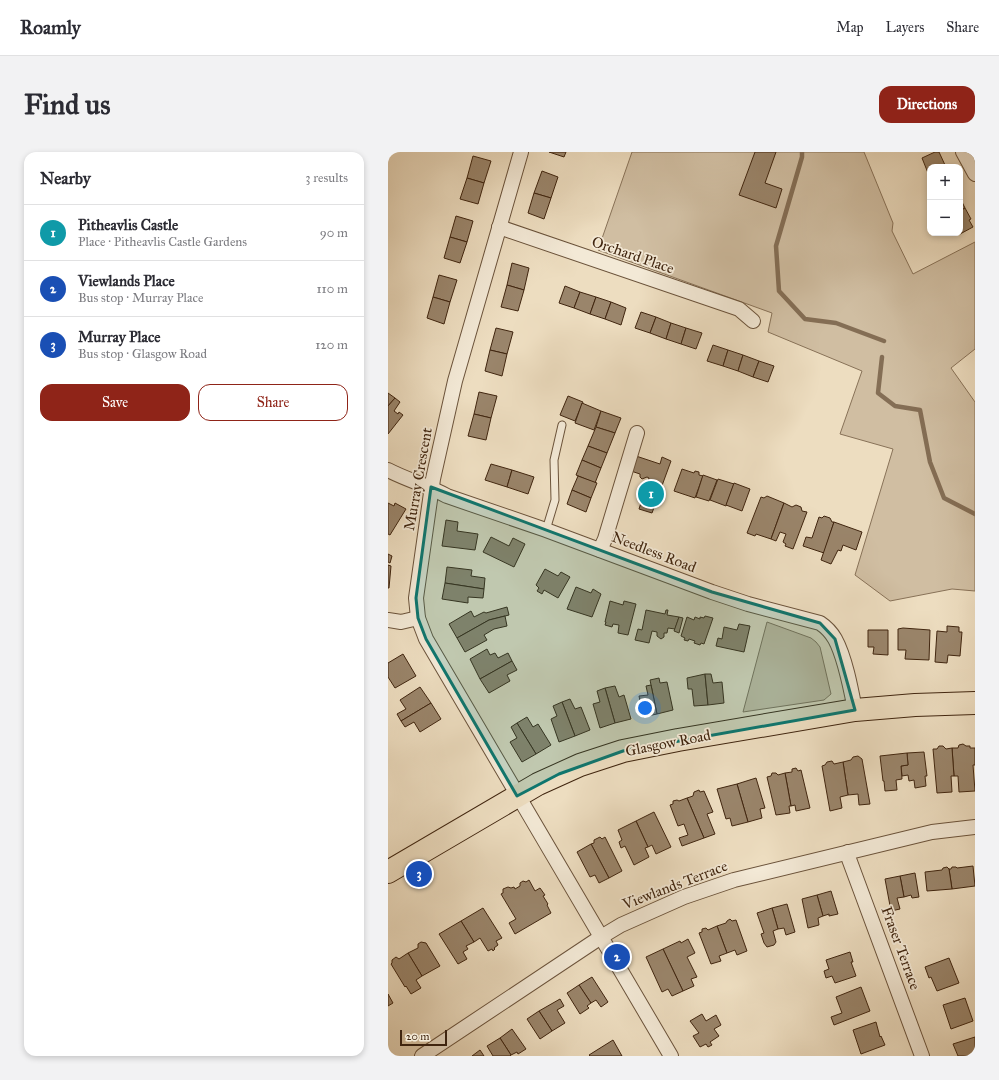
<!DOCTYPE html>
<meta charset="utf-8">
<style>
body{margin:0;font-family:"IM FELL Great Primer",serif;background:#f2f2f3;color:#2b2b33}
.controls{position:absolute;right:12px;top:12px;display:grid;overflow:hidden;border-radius:8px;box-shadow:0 2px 6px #0003}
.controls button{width:36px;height:36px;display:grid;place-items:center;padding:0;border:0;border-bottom:1px solid #e1e1e2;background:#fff;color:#2b2b33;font:20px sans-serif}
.scale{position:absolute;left:12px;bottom:10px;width:47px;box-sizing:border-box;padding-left:4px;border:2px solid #40250f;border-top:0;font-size:11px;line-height:14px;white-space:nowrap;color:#40250f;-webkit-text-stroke:3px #f3e9d6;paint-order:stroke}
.you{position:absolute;left:257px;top:556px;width:14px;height:14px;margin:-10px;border:3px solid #fff;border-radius:50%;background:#1a73e8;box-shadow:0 0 0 6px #1a73e833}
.badge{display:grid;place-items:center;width:26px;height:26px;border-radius:50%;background:#8f2418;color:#fff;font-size:13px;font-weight:700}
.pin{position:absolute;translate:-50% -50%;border:2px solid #fff;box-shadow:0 1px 4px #0006}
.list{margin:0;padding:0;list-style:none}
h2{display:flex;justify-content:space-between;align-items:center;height:52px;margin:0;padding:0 16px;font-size:17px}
h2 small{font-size:13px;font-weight:400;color:#7c7c81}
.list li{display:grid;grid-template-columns:26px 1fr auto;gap:12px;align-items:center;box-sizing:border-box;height:56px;padding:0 16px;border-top:1px solid #e1e1e2}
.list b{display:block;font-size:15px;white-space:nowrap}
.list p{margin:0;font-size:13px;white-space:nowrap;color:#7c7c81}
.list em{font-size:13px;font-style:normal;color:#7c7c81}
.actions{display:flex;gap:8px;padding:12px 16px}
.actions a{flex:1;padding:9px 0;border:1px solid #8f2418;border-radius:12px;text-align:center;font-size:14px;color:#8f2418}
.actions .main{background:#8f2418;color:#fff}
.map{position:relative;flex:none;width:587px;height:904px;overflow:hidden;border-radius:12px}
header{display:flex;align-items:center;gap:24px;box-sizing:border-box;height:56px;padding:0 20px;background:#fff;border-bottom:1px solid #e1e1e2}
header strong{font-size:19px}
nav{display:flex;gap:22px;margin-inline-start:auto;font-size:14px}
.intro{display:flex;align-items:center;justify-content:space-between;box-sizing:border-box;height:96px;padding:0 24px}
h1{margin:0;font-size:28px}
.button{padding:10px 18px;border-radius:12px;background:#8f2418;color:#fff;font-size:14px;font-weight:700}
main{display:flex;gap:24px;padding:0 24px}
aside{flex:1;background:#fff;border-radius:12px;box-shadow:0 2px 6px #0003}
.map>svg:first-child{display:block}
.green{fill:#d0bea2;stroke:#887258}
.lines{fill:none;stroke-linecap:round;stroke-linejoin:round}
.stream{stroke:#846e55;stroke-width:4.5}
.building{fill:#9a856b;stroke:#40250f}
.lane-casing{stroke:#6b533b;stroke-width:9}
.street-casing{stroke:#6b533b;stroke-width:16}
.primary-casing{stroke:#40250f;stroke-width:24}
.lane{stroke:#f3e9d6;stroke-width:7}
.street{stroke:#f3e9d6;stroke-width:14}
.primary{stroke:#edddc0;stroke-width:22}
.marked{fill:#0f766e;fill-opacity:0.2;stroke:#0f766e;stroke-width:3;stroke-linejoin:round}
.labels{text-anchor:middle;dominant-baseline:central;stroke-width:3.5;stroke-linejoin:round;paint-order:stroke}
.street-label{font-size:15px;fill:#40250f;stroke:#f3e9d6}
</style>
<header>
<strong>Roamly</strong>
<nav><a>Map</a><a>Layers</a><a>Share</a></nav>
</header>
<div class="intro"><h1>Find us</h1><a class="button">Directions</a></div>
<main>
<aside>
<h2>Nearby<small>3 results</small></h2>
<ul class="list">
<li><span class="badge" style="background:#0f9aa8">1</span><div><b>Pitheavlis Castle</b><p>Place · Pitheavlis Castle Gardens</p></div><em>90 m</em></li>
<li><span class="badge" style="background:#1a4fb4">2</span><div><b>Viewlands Place</b><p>Bus stop · Murray Place</p></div><em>110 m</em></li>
<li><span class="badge" style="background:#1a4fb4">3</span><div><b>Murray Place</b><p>Bus stop · Glasgow Road</p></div><em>120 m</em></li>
</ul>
<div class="actions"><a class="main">Save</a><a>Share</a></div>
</aside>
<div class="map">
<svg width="587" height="904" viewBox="0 0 587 904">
<rect width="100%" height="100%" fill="#edddc0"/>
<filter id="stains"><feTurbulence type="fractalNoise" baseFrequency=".005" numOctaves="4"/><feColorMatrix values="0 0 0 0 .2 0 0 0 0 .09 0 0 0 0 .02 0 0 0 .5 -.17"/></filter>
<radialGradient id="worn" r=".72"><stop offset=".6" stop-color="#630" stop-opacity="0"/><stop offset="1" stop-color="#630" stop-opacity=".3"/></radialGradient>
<g class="green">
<polygon points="244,0 476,0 505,71 504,79 525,122 587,90 587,197 563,216 587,250 587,439 564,437 502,449 467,423 505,297 452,282 474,219 380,180 384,161 210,98"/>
<polygon points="379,470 423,486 428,490 432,495 443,542 436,548 355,560"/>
</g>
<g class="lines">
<g class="stream">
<polyline points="414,0 414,5 388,94 391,139 417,167 448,171 496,189"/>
<polyline points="494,205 490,241 507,254 532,258 542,310 556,346 587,362"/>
</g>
</g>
<g class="building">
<polygon points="161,0 178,0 176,5"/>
<polygon points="367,0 388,0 377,31 394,37 388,56 351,43"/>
<polygon points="547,0 551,0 557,13 553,15 542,15 542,20 540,21 534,6"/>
<polygon points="85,4 103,9 96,31 79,26"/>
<polygon points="154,19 170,25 163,46 146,41"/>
<polygon points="79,26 96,31 90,52 72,47"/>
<polygon points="146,41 163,46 156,67 140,61"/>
<polygon points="572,46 577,56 572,59"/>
<polygon points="577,56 583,67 581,68 585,75 572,82 572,59"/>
<polygon points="68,64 85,69 79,90 62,85"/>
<polygon points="62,85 79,90 72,111 56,106"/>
<polygon points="124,111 141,116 136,138 119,133"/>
<polygon points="51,123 69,128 62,150 45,145"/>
<polygon points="119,133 136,138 130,159 113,155"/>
<polygon points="177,134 192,140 186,156 171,151"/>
<polygon points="192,140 208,145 202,162 186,156"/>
<polygon points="45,145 62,150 56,172 39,166"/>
<polygon points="208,145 223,150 217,167 202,162"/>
<polygon points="223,150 238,156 233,173 217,167"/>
<polygon points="253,160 268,165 262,181 247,176"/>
<polygon points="268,165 283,171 278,187 262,181"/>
<polygon points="283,171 298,176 293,192 278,187"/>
<polygon points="108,176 125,180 119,202 102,198"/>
<polygon points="298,176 314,181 308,197 293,192"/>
<polygon points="325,193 340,198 335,214 319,209"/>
<polygon points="102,198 119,202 114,224 97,219"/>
<polygon points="340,198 355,203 350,219 335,214"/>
<polygon points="355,203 371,209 365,225 350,219"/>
<polygon points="371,209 386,214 380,230 365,225"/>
<polygon points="91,240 109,244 103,266 86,262"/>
<polygon points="0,241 7,246 0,254"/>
<polygon points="180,244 195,250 187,269 172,263"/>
<polygon points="7,246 12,250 6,259 10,262 11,260 15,263 0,282 0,254"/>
<polygon points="194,251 213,259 206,278 187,271"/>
<polygon points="213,259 233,266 227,281 208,275"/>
<polygon points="86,262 103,266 98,288 80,284"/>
<polygon points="208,275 227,281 219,301 200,294"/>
<polygon points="200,294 219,301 213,316 194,308"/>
<polygon points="248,304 272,312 274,305 283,309 264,361 251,357 261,326 259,325 254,327 252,325 252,322 243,319"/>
<polygon points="194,308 213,316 207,331 188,323"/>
<polygon points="103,312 124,318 119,335 97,328"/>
<polygon points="294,317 306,321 307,319 311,320 311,323 315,324 307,346 286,339"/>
<polygon points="124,318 146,325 140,342 119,335"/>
<polygon points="315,323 329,328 321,349 308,345"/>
<polygon points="190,324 209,331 203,346 184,338"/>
<polygon points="330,327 346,332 338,354 322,348"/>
<polygon points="346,331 362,337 354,359 338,353"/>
<polygon points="184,338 203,346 198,360 179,352"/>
<polygon points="379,344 396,351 383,387 368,382 367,384 359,381 373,345 376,346"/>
<polygon points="0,351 6,354 7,351 18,357 2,383 0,382"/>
<polygon points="396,351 404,355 408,353 413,355 414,359 419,360 405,397 397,394 398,392 395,390 398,382 392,380 388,389 383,387"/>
<polygon points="436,364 442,366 444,370 446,370 436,401 415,394 418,385 424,386 431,365 434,366"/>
<polygon points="58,368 70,370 69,379 90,382 87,398 54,394"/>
<polygon points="446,370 474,380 468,398 455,393 453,399 450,398 443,412 433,408"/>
<polygon points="103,385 121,394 125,386 137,392 126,415 95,400"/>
<polygon points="0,402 4,404 2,411 0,410"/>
<polygon points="0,413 3,414 1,436 0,436"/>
<polygon points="59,415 84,418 83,424 97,426 96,437 57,431"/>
<polygon points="157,417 170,424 173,420 182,425 170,446 156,438 154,442 149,439 151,436 148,433"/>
<polygon points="57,431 96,437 95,446 80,445 80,451 54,447"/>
<polygon points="188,435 203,441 205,437 213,442 204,465 179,457"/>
<polygon points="222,449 235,453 236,449 248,452 240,483 230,481 231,473 225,472 224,475 217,473 218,470 217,470"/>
<polygon points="119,455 121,463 101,468 69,486 61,472 83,459 86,465 96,460 98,461"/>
<polygon points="258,458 277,462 278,458 280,458 279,463 291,465 287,477 280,476 279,481 276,481 276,485 273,487 269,484 269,480 264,479 261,491 247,488 250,477 254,478"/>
<polygon points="117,464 119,474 106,477 96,483 99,488 77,500 69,486 101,468"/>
<polygon points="317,464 325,466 316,492 313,491 312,493 306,491 307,489 301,487 300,489 296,488 297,486 293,484 299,465 306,468 307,465 312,467 312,465 316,466"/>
<polygon points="291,465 295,466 291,481 286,479"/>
<polygon points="351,472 362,474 356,500 328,494 330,486 334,487 336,475 349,478"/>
<polygon points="559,474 571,475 571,480 574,480 572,504 560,503 559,511 547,510 549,479 559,480"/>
<polygon points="515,476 542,478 541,508 517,507 518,498 510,498 510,477"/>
<polygon points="480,478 500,478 500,503 485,502 486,495 480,495"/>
<polygon points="99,497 102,503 107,501 110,506 120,501 124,509 92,527 82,507"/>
<polygon points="15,502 28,524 7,536 0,525 0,511"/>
<polygon points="124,509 129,518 119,523 122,529 101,541 92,527"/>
<polygon points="317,522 320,553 306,554 304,537 300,537 299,526"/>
<polygon points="317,522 323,522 325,531 334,530 336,551 320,553"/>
<polygon points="271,526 272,531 279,530 285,558 269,562 262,528"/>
<polygon points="263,533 269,562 255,565 251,544 260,543 258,534"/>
<polygon points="227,534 231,545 236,543 243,567 227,571 217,536"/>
<polygon points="32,535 43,551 13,569 9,562 18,557 12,548"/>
<polygon points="217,536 227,571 212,576 205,552 212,550 209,539"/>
<polygon points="182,547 187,557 193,555 202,578 187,584 174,550"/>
<polygon points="174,550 187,584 171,590 163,567 169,564 165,554"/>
<polygon points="43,551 53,567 32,580 26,570 17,575 13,569"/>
<polygon points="139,565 145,575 150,572 163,593 148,602 129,571"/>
<polygon points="129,571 148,602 134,610 122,590 129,586 123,575"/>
<polygon points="575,592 578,594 582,594 582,596 587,596 587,613 585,613 587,639 571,640 570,624 566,624 564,596 570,596 571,593"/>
<polygon points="551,594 555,594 558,597 564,596 566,624 563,624 564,640 549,641 545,597 549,597"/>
<polygon points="536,600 539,624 537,624 538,634 527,636 526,628 521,629 520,623 514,624 513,614 520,613 519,601"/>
<polygon points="519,601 520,613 513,614 514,627 508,628 509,638 497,639 496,629 495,629 492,604"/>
<polygon points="470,604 474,607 482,652 471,653 470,642 460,643 455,610 463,608 465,605"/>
<polygon points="444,609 446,612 455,610 460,643 452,645 454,656 442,659 434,614 437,613 439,610"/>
<polygon points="408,616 410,619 413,618 422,656 408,659 407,653 403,654 397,621 404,620 404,617"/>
<polygon points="384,621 388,621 390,623 397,621 403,654 401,654 402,661 388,663 379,625 383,624"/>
<polygon points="368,626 377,656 372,657 374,666 360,670 349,632"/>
<polygon points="349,632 360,670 344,674 342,666 338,667 329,637"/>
<polygon points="311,638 312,640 316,639 325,660 319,662 327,682 316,686 299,646 305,644 306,640"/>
<polygon points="299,646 316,686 294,694 291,686 300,683 296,672 290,674 282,653 285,652 285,649 289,648 291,649"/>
<polygon points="266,660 283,695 268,702 264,693 260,695 248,669"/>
<polygon points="248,669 260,695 257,696 261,705 246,713 237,694 233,696 231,690 234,688 230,678"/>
<polygon points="212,685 214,687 217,685 234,719 221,726 203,692 206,691 206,688"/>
<polygon points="203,692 221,726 211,731 207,723 202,725 189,700"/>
<polygon points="585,714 587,734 564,737 561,717 563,717 564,715 568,715 569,716"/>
<polygon points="559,715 561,717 564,737 539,739 537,720 554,718 555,716"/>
<polygon points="527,721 531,745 524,746 523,743 516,745 512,724"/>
<polygon points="512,724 516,745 509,746 512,757 503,759 497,727"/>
<polygon points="141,728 147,739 152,736 157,743 155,744 160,752 159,753 163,761 127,782 121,771 128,767 113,742 115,741 115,737 120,735 123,736 126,735 127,737 132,734 132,731 135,729 138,730"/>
<polygon points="443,739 450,762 441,764 441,762 435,764 429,743"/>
<polygon points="429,743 435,764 430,766 431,773 420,776 414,747"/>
<polygon points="399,752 407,780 398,783 396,776 390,777 384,756"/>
<polygon points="95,756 114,786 108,789 110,793 106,796 107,797 105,799 104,797 100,799 92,786 86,790 73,769"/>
<polygon points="384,756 390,777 385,779 388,790 386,793 379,795 376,791 373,782 376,781 369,761"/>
<polygon points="342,767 344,769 348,768 359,799 349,803 347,798 339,801 329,774 338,771 339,769"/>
<polygon points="73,769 86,790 78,794 80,797 75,800 79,807 70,812 51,782"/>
<polygon points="329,774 339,801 331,804 333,809 323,812 311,781 314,780 314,777 318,776 320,778"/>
<polygon points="300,787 307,801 299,805 309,825 303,827 306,834 295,839 275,797 292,789 293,791"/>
<polygon points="33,790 38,791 52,814 34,824 20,801 30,796 30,792"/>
<polygon points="275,797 295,839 284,844 280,837 274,840 258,805"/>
<polygon points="462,800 465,810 463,810 468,824 447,831 444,824 438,826 436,819 441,817 438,808"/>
<polygon points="20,801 34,824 28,828 33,836 23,842 18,834 17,835 3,812 4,811 4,808 8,805 11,807"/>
<polygon points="561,806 571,831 549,839 543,825 541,826 537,815"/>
<polygon points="204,825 220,850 213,855 208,848 203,851 191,833"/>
<polygon points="191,833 203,851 199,854 201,856 192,862 179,841"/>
<polygon points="473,835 482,859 446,873 443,865 454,861 448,845"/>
<polygon points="0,842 5,851 0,854"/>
<polygon points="577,846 585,869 563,877 555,853"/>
<polygon points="172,847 176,854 169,858 177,871 164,879 151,859"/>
<polygon points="151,859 164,879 152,887 139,867"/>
<polygon points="314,862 318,869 328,863 333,873 326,877 331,884 322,890 324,893 320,895 318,892 312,895 305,884 311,881 302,869"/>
<polygon points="488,870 492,885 493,884 497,893 473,902 465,878"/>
<polygon points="124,877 138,897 130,902 129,900 123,903 112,886"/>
<polygon points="587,885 587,904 570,904 565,892"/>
<polygon points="112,886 123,903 122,904 105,904 99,894"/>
<polygon points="225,888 234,904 202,904 201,903"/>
<polygon points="92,898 96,904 84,904"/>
</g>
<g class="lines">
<g class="lane-casing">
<polyline id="lane" points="158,378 167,348 166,308 174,273"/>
</g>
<g class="street-casing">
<g id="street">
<polyline points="133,0 67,229 45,327 28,446 30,466 38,487 283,904"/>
<polyline points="575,0 587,22"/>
<polyline points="111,75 351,157 365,169"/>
<path d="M0 318C19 328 39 333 59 344L158 378 324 440 360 452 432 471C438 475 443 480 447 487 457 505 463 537 467 558"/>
<polyline points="212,398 217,387 249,281"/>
<polyline points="0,468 13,470 30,466"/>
<polyline points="460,700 461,707 534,904"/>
<polyline points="34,904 213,785 233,773 296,745 346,728 544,680 587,675"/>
</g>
</g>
<g class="primary-casing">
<polyline id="primary" points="0,720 150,632 192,613 235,599 290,588 467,558 527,553 587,551"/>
</g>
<use href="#lane" class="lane"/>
<use href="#street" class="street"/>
<use href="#primary" class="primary"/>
</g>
<path class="marked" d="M43 335 324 440 432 471 447 487 467 558 235 599 171 622 129 644 38 487 30 466 28 446Z"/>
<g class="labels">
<g class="street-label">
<text transform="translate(245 103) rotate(19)">Orchard Place</text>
<text transform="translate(30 327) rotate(-80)">Murray Crescent</text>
<text transform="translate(266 400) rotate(21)">Needless Road</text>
<text transform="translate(280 591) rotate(-11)">Glasgow Road</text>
<text transform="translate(287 733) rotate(-21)">Viewlands Terrace</text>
<text transform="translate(513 796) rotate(70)">Fraser Terrace</text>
</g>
</g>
<rect width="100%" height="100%" filter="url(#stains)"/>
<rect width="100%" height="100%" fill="url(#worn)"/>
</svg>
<div class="controls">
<button>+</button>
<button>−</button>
</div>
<div class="scale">20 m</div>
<div class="you"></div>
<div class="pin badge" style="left:263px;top:342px;background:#0f9aa8">1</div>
<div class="pin badge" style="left:229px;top:805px;background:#1a4fb4">2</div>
<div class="pin badge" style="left:31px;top:722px;background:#1a4fb4">3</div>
</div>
</main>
